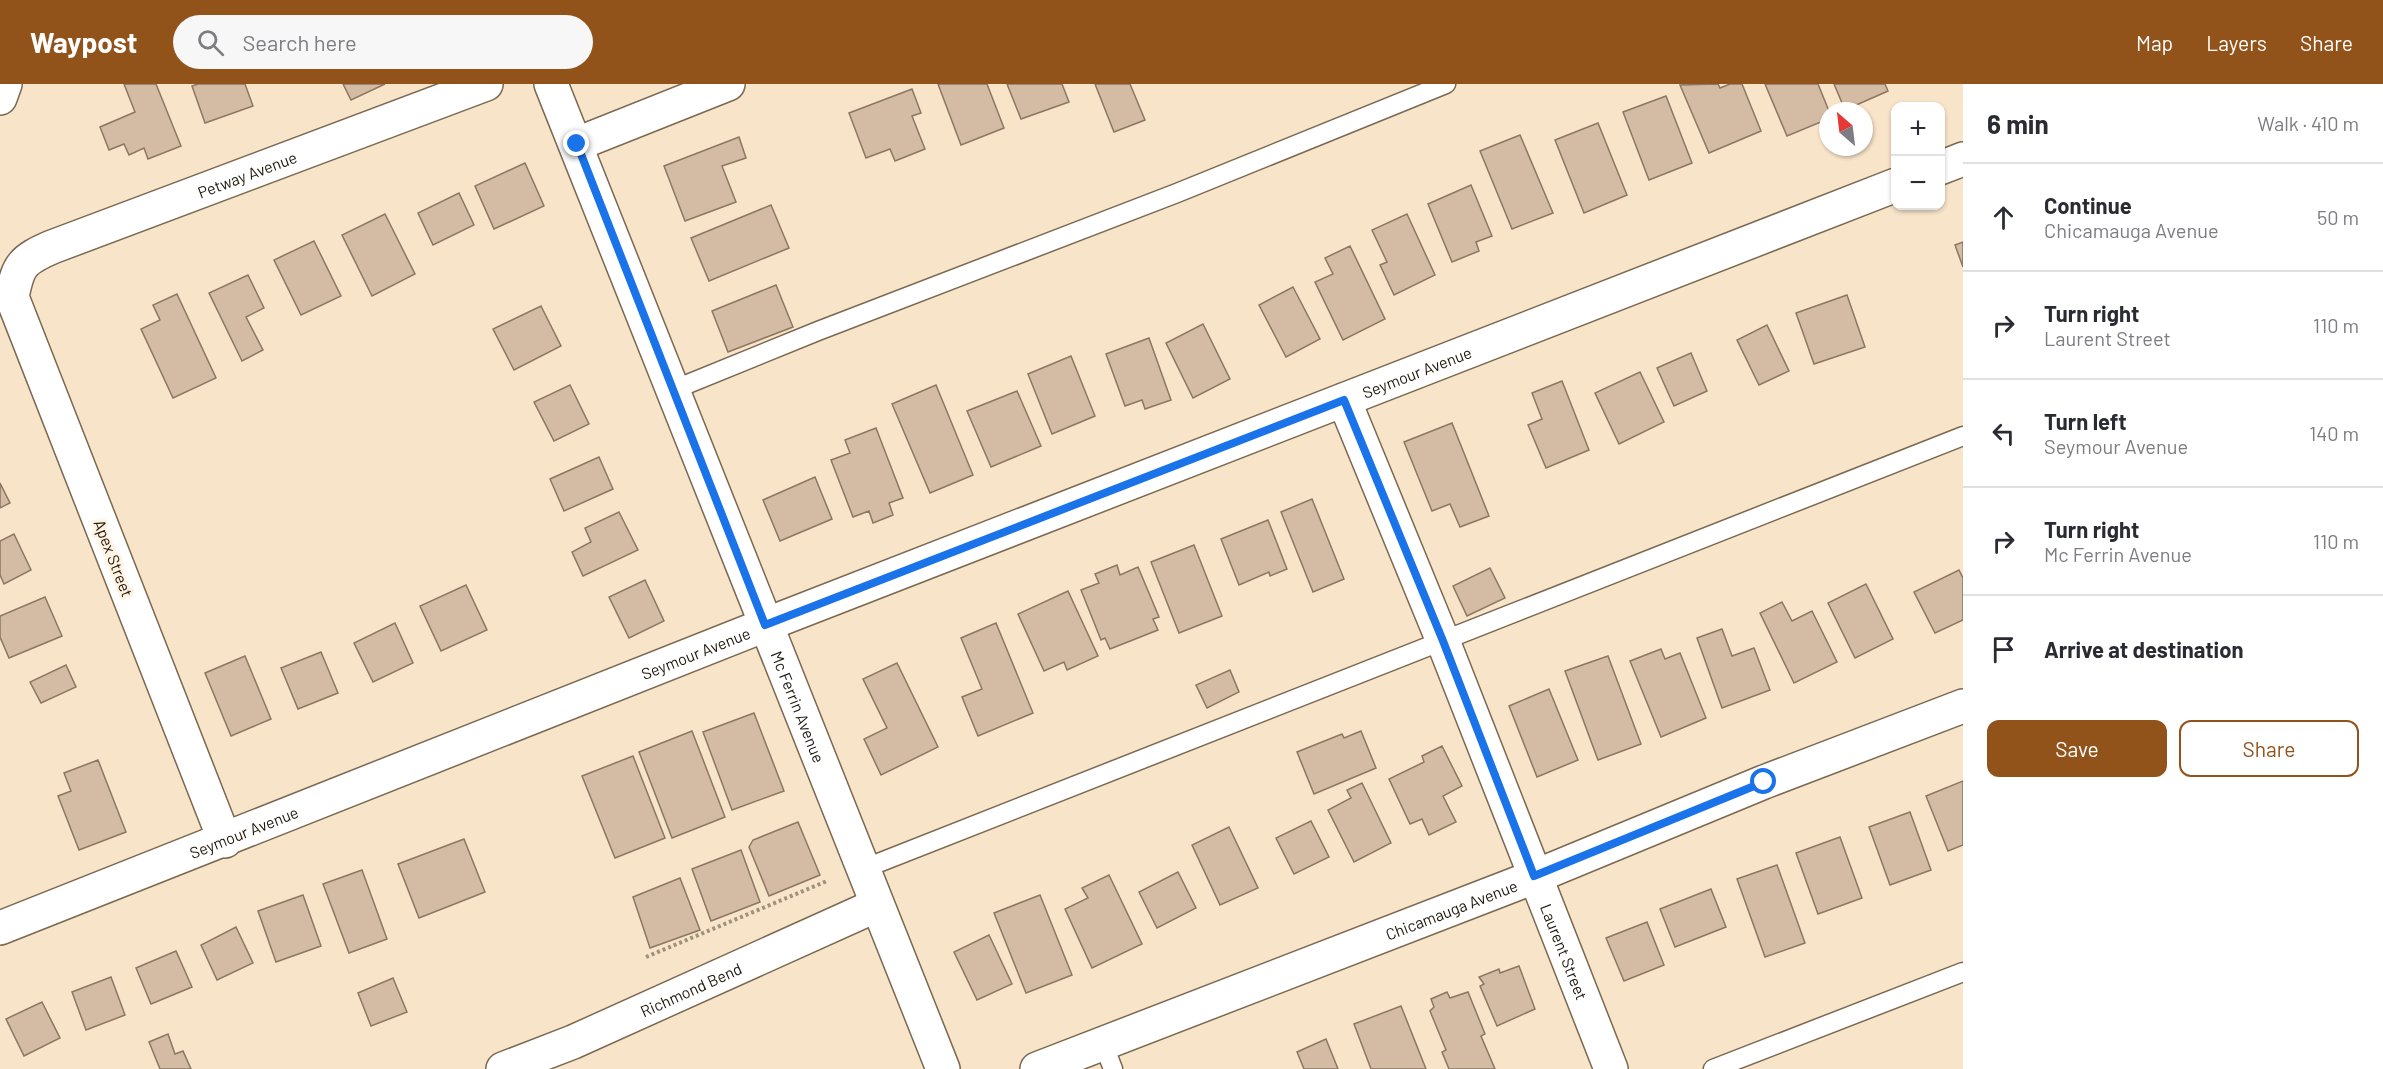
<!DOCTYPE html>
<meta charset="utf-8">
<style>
body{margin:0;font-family:Barlow,sans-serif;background:#f7f7f7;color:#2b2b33}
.controls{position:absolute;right:18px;top:18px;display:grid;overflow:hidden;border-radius:12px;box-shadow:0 2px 4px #0004}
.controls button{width:54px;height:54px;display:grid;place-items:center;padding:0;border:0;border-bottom:2px solid #e1e1e2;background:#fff;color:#2b2b33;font:30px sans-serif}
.compass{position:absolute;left:1819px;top:18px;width:54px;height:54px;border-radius:50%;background:#fff;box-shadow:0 2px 4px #0004;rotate:332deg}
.stop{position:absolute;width:18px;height:18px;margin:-14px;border:4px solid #1a73e8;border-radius:50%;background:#fff}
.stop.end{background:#1a73e8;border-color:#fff;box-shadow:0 2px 6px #0008}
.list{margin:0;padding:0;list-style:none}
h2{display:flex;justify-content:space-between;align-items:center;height:78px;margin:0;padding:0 24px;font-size:26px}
h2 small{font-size:20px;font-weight:400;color:#7c7c81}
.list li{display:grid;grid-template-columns:39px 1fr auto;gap:18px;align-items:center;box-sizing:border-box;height:108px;padding:0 24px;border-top:2px solid #e1e1e2}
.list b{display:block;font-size:22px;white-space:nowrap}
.list p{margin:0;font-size:20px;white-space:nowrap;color:#7c7c81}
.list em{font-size:20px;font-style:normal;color:#7c7c81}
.actions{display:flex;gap:12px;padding:18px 24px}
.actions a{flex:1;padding:14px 0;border:2px solid #92531b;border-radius:12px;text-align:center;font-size:21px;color:#92531b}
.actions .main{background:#92531b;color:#fff}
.icon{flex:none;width:33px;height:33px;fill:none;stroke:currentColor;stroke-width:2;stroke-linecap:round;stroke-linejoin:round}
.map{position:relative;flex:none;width:1963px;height:985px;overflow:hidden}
header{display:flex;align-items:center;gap:36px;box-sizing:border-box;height:84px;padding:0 30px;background:#92531b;color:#fff}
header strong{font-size:28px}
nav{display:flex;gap:33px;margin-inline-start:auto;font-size:21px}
.search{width:420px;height:54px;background:#f7f7f7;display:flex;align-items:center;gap:15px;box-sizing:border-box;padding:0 21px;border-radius:33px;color:#7c7c81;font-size:22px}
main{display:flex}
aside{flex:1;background:#fff}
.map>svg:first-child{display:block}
.building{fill:#d3bba4;stroke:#8d7762;stroke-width:1.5}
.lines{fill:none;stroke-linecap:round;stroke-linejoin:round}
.service-casing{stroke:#7a6850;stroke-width:21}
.minor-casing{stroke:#7a6850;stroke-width:36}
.tertiary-casing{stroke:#7a6850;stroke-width:36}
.motorway-casing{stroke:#7a6850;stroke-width:36}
.path{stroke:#9f917c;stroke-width:4;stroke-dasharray:3 3;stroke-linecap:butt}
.service{stroke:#fff;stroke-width:18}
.minor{stroke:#fff;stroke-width:33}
.tertiary{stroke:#fff;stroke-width:33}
.motorway{stroke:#fff;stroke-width:33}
.route{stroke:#1a73e8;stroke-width:8}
.labels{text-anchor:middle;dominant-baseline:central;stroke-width:6;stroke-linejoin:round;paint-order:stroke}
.street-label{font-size:16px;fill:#1e170d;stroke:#fff3e2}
</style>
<header>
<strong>Waypost</strong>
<div class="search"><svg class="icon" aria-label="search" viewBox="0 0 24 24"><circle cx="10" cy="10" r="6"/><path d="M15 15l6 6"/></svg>Search here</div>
<nav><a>Map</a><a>Layers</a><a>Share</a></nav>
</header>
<main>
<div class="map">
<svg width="1963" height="985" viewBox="0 0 1963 985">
<rect width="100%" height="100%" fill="#f8e4c9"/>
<g class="building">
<polygon points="124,0 156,0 181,62 148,75 144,64 129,71 124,60 109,66 100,43 135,28"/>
<polygon points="198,0 245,0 253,22 205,39 192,2"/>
<polygon points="343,0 385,0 351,16"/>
<polygon points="938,0 987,0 1004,44 961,61"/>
<polygon points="1007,0 1062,0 1069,18 1021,35"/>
<polygon points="1095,0 1130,0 1145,36 1114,48"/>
<polygon points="1718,0 1720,4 1730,0 1742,0 1761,47 1709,69 1680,1"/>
<polygon points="1765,0 1818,0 1829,27 1828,35 1787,52"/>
<polygon points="1834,0 1885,0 1888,7 1845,26"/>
<polygon points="912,5 921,29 912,32 925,65 895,77 890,65 866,74 849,29"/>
<polygon points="1666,12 1692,79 1649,96 1623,28"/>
<polygon points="1598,39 1627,111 1584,129 1555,56"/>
<polygon points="1520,51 1553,129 1512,145 1480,67"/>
<polygon points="739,53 746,74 722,82 736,118 685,137 664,82"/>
<polygon points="525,79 544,122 494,145 475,102"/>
<polygon points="1471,101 1492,152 1476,158 1479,167 1452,178 1428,120"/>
<polygon points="459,109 474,141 433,161 418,129"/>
<polygon points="771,121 789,164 709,197 691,154"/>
<polygon points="385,130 415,190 372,212 342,151"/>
<polygon points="1407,130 1435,191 1394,211 1380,181 1387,178 1372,146"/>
<polygon points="314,157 341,212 301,231 274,176"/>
<polygon points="1963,158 1963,183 1955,161"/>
<polygon points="1350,162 1385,235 1343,256 1315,198 1333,190 1325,174"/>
<polygon points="248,191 264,224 246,233 263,266 242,277 209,209"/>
<polygon points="776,201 793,243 728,268 712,227"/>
<polygon points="1293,203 1320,255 1286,273 1259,221"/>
<polygon points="177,210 216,294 173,314 141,245 160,236 153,221"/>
<polygon points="1847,211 1865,263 1814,280 1796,229"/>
<polygon points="541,222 561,262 514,286 493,245"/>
<polygon points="1203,240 1230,295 1193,314 1166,259"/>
<polygon points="1767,241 1789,287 1759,301 1737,256"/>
<polygon points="1149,254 1171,316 1145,325 1142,316 1125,322 1106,270"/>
<polygon points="1691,269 1707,307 1674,322 1657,284"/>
<polygon points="1071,272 1095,332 1052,350 1028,290"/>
<polygon points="1640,288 1664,338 1619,360 1595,309"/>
<polygon points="1562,297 1589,366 1546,384 1528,341 1542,335 1532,309"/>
<polygon points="570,301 589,340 554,357 534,318"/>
<polygon points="936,301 973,391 930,409 892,320"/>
<polygon points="1017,307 1041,362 991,383 967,327"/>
<polygon points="1452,339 1489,432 1460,443 1450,420 1432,427 1404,358"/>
<polygon points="876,344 903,414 889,419 893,431 873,439 869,427 853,433 831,376 850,369 845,356"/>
<polygon points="599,373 613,405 564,427 550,395"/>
<polygon points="815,393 832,435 780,457 763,416"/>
<polygon points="0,399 10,419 0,424"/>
<polygon points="1312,415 1344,495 1313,508 1281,428"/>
<polygon points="619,428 638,466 583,492 572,468 591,458 585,444"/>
<polygon points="1268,436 1287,485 1270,492 1269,488 1239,501 1221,455"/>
<polygon points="14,450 31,486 4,500 0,491 0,457"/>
<polygon points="1194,461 1222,532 1179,549 1151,478"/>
<polygon points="1117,481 1120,491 1138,483 1159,533 1153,535 1158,546 1110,565 1105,554 1101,556 1081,506 1099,499 1095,490"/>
<polygon points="1490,484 1505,514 1467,532 1453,502"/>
<polygon points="1959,486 1963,494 1963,536 1935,549 1914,508"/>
<polygon points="645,496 664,537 629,554 609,513"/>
<polygon points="1866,500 1893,555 1855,574 1828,519"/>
<polygon points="466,501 487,546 441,567 420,522"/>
<polygon points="1068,507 1098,572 1067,586 1064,578 1044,587 1018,530"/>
<polygon points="45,513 62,552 9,574 0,553 0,532"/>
<polygon points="1782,518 1792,537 1812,527 1837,578 1794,599 1760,529"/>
<polygon points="395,539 413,579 373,598 354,559"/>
<polygon points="996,539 1033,629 978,652 962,613 982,605 961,554"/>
<polygon points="1722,545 1732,572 1754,564 1770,606 1722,624 1697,554"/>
<polygon points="1661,565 1665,575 1680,569 1706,634 1661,653 1630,577"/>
<polygon points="321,568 338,609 298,625 281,584"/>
<polygon points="245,572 271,635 231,652 205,589"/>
<polygon points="1608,572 1641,660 1598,676 1565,587"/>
<polygon points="897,579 938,663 881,691 864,655 887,644 863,595"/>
<polygon points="66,581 76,603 41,619 30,598"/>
<polygon points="1230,586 1239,608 1207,624 1196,601"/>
<polygon points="1549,605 1578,676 1537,693 1509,622"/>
<polygon points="754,629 784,707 732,726 703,648"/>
<polygon points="692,647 725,733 672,754 639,668"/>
<polygon points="1361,647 1376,684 1314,710 1297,668 1342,650 1344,654"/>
<polygon points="1442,662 1462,702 1443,712 1456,738 1429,751 1422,735 1410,740 1389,695 1424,678 1422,672"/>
<polygon points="633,672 665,754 615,774 582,692"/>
<polygon points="98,676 126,748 79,766 58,712 71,707 64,689"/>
<polygon points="1963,697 1963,761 1948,767 1926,712"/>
<polygon points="1362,699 1391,759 1354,778 1328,726 1351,714 1347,706"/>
<polygon points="1910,728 1931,786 1890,801 1869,743"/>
<polygon points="1311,737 1329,773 1294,790 1276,754"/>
<polygon points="798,738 820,791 769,812 749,763 753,756"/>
<polygon points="1229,743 1258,804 1220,821 1192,761"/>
<polygon points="1840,753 1862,814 1818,830 1796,769"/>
<polygon points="464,755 485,808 419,834 398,780"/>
<polygon points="741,766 760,818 711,837 692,785"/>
<polygon points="1777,781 1805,859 1765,873 1737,795"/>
<polygon points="362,786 387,855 349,869 323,800"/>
<polygon points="1178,788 1196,824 1157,844 1139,808"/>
<polygon points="1109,791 1142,860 1092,884 1065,825 1088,814 1082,804"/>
<polygon points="680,794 700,846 650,864 633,813"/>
<polygon points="1711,805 1726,843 1675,863 1660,825"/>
<polygon points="303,811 321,862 276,878 258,827"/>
<polygon points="1040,811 1072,891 1026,909 994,829"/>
<polygon points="1647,838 1664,881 1624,897 1606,854"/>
<polygon points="236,843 253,879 217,896 201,861"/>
<polygon points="989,851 1012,900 977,916 954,868"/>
<polygon points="176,867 192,903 151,920 136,884"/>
<polygon points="1519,882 1535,925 1497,942 1480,902 1484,900 1479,893 1499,885 1500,889"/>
<polygon points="111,893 125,931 86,946 72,908"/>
<polygon points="393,894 407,928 371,942 358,909"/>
<polygon points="1447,908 1450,914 1468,908 1485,950 1481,952 1495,985 1449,985 1442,968 1446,966 1430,927 1434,923 1431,915"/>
<polygon points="42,918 60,954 24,972 6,935"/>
<polygon points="1401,922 1426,985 1371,985 1354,940"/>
<polygon points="168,950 175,970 183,967 191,985 160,985 149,958"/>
<polygon points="1326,955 1338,985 1304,985 1297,968"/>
</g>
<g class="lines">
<g class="service-casing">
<g id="service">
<polyline points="673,306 818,247 1177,109 1446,0"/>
<polyline points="863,785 1963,352"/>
<polyline points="1103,959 1113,985"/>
<polyline points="1713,985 1963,888"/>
</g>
</g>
<g class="minor-casing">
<g id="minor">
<polyline points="577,60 728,0"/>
<polyline points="1940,84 1963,75"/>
<path id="s1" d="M1344 316 1443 557 1611 985"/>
<path id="s2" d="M225 757 12 213C18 181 22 176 52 163L486 0"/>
<path id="s3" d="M0 844 765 541 1896 101"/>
<path id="s4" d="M503 985 573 958 877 821"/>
<path id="s5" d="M1037 985 1534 793 1764 698 1963 622"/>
</g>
</g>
<g class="tertiary-casing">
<g id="tertiary">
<path id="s6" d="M551 0 943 985"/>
</g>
</g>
<g class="motorway-casing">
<polyline id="motorway" points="0,14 5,0"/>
</g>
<polyline class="path" points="646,873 827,797"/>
<use href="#service" class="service"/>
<use href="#minor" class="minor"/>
<use href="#tertiary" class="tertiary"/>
<use href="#motorway" class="motorway"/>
</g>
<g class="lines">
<polyline class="route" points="577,60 765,541 1344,316 1443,557 1534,792 1764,698"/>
</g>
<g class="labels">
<g class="street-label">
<text stroke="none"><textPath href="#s2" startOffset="861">Petway Avenue</textPath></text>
<text stroke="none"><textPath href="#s3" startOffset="1522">Seymour Avenue</textPath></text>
<text transform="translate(114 474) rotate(69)">Apex Street</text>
<text stroke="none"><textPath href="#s3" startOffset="748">Seymour Avenue</textPath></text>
<text stroke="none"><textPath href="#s6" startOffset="670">Mc Ferrin Avenue</textPath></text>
<text stroke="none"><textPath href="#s3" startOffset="262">Seymour Avenue</textPath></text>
<text stroke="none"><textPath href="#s5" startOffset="444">Chicamauga Avenue</textPath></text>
<text stroke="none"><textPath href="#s1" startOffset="594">Laurent Street</textPath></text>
<text stroke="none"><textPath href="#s4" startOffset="204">Richmond Bend</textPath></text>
</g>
</g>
</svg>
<div class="controls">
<button>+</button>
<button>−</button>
</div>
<svg class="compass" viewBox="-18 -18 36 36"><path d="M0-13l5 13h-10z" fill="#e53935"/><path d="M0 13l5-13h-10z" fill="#7c7c81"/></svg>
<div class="stop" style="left:1764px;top:698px"></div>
<div class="stop end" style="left:577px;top:60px"></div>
</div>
<aside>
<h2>6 min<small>Walk · 410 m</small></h2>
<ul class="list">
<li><svg class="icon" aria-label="ahead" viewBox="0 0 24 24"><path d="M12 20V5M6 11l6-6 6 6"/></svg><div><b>Continue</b><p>Chicamauga Avenue</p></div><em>50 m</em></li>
<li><svg class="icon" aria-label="right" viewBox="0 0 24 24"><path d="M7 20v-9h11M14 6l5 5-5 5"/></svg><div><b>Turn right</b><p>Laurent Street</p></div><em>110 m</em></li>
<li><svg class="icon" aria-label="left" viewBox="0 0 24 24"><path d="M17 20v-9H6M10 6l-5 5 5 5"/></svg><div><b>Turn left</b><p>Seymour Avenue</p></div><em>140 m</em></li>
<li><svg class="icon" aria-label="right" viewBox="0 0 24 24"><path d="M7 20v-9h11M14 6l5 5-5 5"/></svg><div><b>Turn right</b><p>Mc Ferrin Avenue</p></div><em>110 m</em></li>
<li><svg class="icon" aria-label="arrive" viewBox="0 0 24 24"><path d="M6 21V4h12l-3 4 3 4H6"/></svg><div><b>Arrive at destination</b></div></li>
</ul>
<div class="actions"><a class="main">Save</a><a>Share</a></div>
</aside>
</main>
